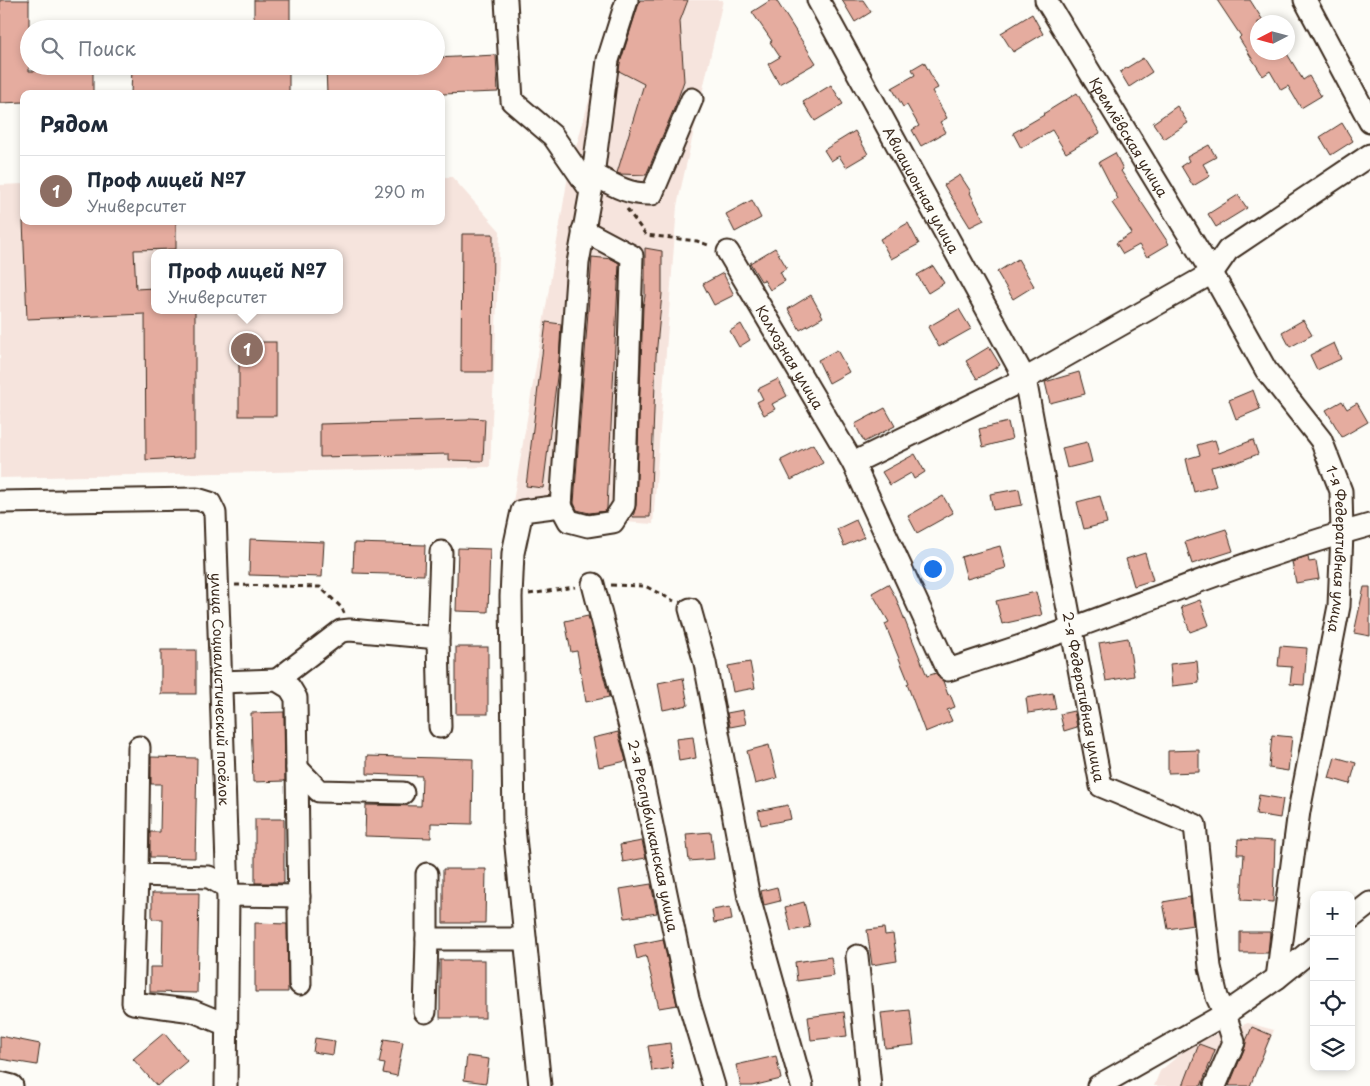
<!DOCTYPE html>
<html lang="ru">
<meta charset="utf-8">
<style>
body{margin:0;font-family:"Playpen Sans",sans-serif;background:#f6f6f7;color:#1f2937}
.controls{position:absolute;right:15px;bottom:15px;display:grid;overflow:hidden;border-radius:10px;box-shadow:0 2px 8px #0003}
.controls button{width:45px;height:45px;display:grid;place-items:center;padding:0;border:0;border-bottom:1px solid #e0e1e3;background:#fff;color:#1f2937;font:25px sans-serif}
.compass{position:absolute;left:1250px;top:15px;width:45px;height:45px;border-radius:50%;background:#fff;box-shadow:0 2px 8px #0003;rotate:264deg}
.you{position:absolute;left:932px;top:568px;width:18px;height:18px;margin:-12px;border:4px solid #fff;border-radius:50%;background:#1a73e8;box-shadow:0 0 0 8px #1a73e833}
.badge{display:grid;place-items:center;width:32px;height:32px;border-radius:50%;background:#1f6fb2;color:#fff;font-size:16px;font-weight:700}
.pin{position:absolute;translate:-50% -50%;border:2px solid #fff;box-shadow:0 1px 5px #0006}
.popup{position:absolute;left:151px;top:249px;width:192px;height:65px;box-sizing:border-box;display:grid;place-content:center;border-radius:10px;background:#fff;filter:drop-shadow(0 1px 4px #0005);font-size:16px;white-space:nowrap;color:#747a83}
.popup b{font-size:19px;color:#1f2937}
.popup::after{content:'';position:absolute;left:50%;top:100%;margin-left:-10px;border:10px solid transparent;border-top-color:#fff}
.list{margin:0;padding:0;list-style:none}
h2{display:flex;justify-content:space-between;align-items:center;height:65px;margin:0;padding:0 20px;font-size:21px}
h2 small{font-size:16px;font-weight:400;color:#747a83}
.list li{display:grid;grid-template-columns:32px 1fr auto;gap:15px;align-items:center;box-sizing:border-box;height:70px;padding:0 20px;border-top:1px solid #e0e1e3}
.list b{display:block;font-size:19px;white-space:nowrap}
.list p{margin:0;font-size:16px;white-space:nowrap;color:#747a83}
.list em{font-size:16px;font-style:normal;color:#747a83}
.icon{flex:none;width:28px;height:28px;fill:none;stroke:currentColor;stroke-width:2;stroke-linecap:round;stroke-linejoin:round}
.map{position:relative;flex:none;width:1370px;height:1086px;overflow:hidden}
.search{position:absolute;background:#fff;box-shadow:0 2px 8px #0003;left:20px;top:20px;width:425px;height:55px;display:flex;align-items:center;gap:12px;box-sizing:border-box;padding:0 18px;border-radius:28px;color:#747a83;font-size:19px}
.panel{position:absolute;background:#fff;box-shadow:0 2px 8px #0003;left:20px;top:90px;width:425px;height:135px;border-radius:10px}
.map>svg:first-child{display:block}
.built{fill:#f6e4dd;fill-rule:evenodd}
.building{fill:#e5ac9f;stroke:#3b2a1e}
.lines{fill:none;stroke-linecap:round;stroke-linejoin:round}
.minor-casing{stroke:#3b2a1e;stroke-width:25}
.path{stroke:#3b2a1e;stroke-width:3;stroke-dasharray:5 4;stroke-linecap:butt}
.minor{stroke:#fdfcf7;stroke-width:21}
.labels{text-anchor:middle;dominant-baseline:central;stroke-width:4.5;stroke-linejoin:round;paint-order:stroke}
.street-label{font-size:14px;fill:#3b2a1e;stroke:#fdfcf7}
</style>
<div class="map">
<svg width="1370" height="1086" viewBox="0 0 1370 1086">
<rect width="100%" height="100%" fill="#fdfcf7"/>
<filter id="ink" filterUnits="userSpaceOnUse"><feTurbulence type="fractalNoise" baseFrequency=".02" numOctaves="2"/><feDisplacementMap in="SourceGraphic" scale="10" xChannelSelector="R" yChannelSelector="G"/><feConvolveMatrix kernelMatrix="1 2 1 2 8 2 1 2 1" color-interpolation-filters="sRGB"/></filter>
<g filter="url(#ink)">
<g class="built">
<polygon points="617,0 723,0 677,206 653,524 511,514 568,176"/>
<path d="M441 177H452L500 231 490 467 0 478V185L24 184V221H441ZM154 253H340V310H154Z"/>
<polygon points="1248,1023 1274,1030 1251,1086 1154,1086 1160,1071 1195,1042"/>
</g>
<g class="building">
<polygon points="0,0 29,0 29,71 93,71 93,94 24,94 24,102 0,103"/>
<rect x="254" y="0" width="36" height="29"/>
<polygon points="640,0 688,0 680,21 684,81 676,104 646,175 620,174 617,173 644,84 619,71 620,63"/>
<polygon points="771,0 776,0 816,63 779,84 768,64 780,57 770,42 772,41 752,12"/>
<polygon points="842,0 863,0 871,12 855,22"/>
<polygon points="1217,0 1250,0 1264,22 1258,22 1258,52 1286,52 1303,80 1309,76 1321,96 1301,108 1288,86 1281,90 1270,71 1263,76 1239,38 1241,36"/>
<polygon points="1032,14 1043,34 1013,52 1001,33"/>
<polygon points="496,55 498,92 442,94 327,94 326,66 436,66 436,58"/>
<polygon points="1143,58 1152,72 1129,87 1120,72"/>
<polygon points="924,62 938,88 932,91 947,118 940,122 946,132 921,146 912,130 919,126 907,105 903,107 892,88 915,75 912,69"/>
<polygon points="253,66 289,66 289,94 131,94 132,68 253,69"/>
<polygon points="831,85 843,104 815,121 803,102"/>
<polygon points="1077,93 1100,133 1066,153 1052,130 1021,148 1013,133 1044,115 1043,114"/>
<polygon points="1177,106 1188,123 1164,139 1153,123"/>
<polygon points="1342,123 1353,141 1331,155 1320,137"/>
<polygon points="855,131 868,154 846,167 839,156 831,161 824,150"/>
<polygon points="1209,145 1216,157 1203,164 1210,176 1193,186 1181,166 1189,161 1187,157"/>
<polygon points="1115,153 1123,169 1121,171 1169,244 1147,257 1139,245 1123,254 1116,243 1132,233 1112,203 1118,199 1099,162"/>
<polygon points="960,175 971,192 970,193 984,220 970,227 944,185"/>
<polygon points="1238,195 1247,208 1216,227 1208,214"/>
<polygon points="752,200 761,218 735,232 726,214"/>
<polygon points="23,221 176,221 176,249 134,250 136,289 154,288 154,310 195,310 195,457 146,460 145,314 27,319"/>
<polygon points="908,223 919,244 891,259 880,239"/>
<polygon points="462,234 493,234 492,372 461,372"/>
<polygon points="645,248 662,251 662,294 656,356 650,517 633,517 636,505 643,307 645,296"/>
<polygon points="775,248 787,268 780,272 785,281 770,290 764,280 761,281 750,263"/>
<polygon points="592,257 612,259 619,263 607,508 606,511 589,513 577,510 574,503"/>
<polygon points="1018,259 1034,286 1013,299 997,272"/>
<polygon points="933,266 944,283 928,293 917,275"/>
<polygon points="723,273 734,295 714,305 703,284"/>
<polygon points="811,295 823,317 800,330 788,309"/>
<polygon points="959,309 971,329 939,347 928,327"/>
<polygon points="1303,320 1312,335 1290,347 1282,332"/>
<polygon points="546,322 561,324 559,361 543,488 526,486"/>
<polygon points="741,324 750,340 739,347 730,331"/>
<rect x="239" y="342" width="37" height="74"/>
<polygon points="1334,343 1341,359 1317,370 1310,355"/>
<polygon points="989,347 1000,365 977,379 966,361"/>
<polygon points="837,350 849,372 829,383 818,360"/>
<polygon points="1079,372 1085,394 1050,403 1045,382"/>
<polygon points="778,379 787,396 772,404 775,409 764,415 757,402 763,399 758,389"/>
<polygon points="1253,390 1260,409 1236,419 1229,400"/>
<polygon points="1342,401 1347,409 1357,403 1368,422 1342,437 1326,410"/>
<polygon points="885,408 895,426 864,442 855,424"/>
<polygon points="469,418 485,419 483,461 449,460 449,454 320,457 320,424 468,420"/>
<polygon points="1008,422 1012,439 983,447 979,429"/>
<polygon points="1215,440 1219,453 1253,440 1258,454 1235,463 1234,462 1211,467 1216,486 1194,492 1186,459 1200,455 1197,445"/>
<polygon points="1087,442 1092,462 1067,468 1062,448"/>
<polygon points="813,444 823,463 791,480 781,460"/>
<polygon points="915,454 925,472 914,479 911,473 890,485 882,472"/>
<polygon points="1019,489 1022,505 993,510 990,494"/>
<polygon points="943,496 953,513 917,533 908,516"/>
<polygon points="1100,496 1107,523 1084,529 1077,502"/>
<polygon points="856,520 864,537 844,546 837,529"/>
<polygon points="1226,529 1233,551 1192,564 1185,542"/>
<polygon points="250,539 324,542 322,577 249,575"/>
<polygon points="354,543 425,545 424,575 353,573"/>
<polygon points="1000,546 1006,568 967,579 961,557"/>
<polygon points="458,548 490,549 488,612 456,611"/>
<polygon points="1145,553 1153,580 1134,586 1126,559"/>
<polygon points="1308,557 1309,562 1316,561 1319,579 1296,583 1292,562"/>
<polygon points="888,584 896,598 927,676 936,673 943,681 948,695 950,694 955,707 947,710 952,721 925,732 907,684 909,683 885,624 889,622 872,593"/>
<polygon points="1364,587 1370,587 1370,636 1354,633"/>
<polygon points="1036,592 1042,615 1002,624 996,601"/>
<polygon points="1200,600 1209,625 1190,632 1181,607"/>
<polygon points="588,616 609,697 586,702 577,651 571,652 565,621"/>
<polygon points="1128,638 1134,676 1106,681 1099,643"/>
<polygon points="1280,646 1307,648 1304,685 1290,684 1292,667 1278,666"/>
<rect x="456" y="647" width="32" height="67"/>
<rect x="161" y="650" width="35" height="44"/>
<polygon points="1197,661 1199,683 1172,686 1170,664"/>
<polygon points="750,662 755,688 733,692 728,666"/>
<polygon points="683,678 688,705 663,710 658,683"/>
<polygon points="1053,693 1056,709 1028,713 1026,698"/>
<polygon points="743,710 746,724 730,727 727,713"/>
<polygon points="1074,711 1077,727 1064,731 1060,714"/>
<polygon points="284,712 285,781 253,782 251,713"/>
<polygon points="618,732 626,761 599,767 593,738"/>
<polygon points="1272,735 1292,737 1288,771 1269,768"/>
<polygon points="693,737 696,758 679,761 676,739"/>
<polygon points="769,745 777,778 755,784 747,751"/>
<polygon points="1199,750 1199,772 1168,773 1168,751"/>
<polygon points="367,756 473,759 472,824 431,823 431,838 365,836 366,805 421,806 422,776 367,774"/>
<polygon points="151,757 197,758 195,858 150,857 150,832 160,832 161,784 151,784"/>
<polygon points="1335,757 1356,763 1350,784 1329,778"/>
<polygon points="1259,795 1283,799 1280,818 1256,814"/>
<polygon points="788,805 791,819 761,825 758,811"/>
<rect x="255" y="819" width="29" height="64"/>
<polygon points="711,832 714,859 689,861 686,834"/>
<polygon points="1238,839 1275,841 1273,902 1241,900 1244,854 1237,854"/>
<polygon points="642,841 646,858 623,862 620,845"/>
<polygon points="443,869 486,869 485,923 443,923"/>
<polygon points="651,884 657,913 625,918 620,889"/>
<polygon points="777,887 780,901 764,905 761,891"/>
<polygon points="152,893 199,893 197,993 150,992 150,967 162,967 163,919 152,919"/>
<polygon points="1190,897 1193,925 1168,929 1163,902"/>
<polygon points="804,902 810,927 791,931 785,907"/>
<polygon points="730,907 732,920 714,923 712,910"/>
<polygon points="255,923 287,924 288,992 255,992"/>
<polygon points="884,928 885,935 893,934 897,961 872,965 867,930"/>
<polygon points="1240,932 1270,932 1268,953 1240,953"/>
<polygon points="663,939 677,1005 659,1008 646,956 637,959 634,945"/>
<polygon points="831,957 834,976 797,981 795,962"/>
<rect x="440" y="960" width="45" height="58"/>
<polygon points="910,1010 914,1045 885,1048 881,1013"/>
<polygon points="844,1012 847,1036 811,1040 808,1017"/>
<polygon points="1252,1027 1271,1035 1250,1086 1229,1086 1245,1047 1246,1041"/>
<polygon points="164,1033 187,1061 157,1086 133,1059"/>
<polygon points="0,1036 40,1044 37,1065 0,1059"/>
<polygon points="315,1038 335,1041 333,1055 313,1052"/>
<polygon points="384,1039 403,1042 397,1076 383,1073 385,1064 379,1063"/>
<polygon points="670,1043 673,1068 652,1071 648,1046"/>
<polygon points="1199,1044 1215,1050 1201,1086 1183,1086"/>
<polygon points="467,1056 489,1059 486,1083 464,1080"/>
<polygon points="776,1056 781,1079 752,1086 741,1086 736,1065"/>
</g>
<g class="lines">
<g class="minor-casing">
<g id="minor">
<polyline points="506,0 512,101 553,136 591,191"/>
<path id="s1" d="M818 0 1025 379 1101 786 1195 825 1210 967 1217 997 1225 1014 1234 1042 1215 1086"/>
<path id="s2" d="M1046 0 1212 273 1266 370 1321 440 1341 491 1342 533 1339 606 1299 811 1277 978"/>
<polyline points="1305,0 1370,122"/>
<path d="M593 174C613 185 628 195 652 194L692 99"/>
<path id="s3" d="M728 252 853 463 948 670C989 656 1032 643 1073 628 1172 592 1268 553 1370 525"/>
<polyline points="853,463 1025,379 1212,273 1228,250 1370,155"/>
<path id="s4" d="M0 502 197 499 210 503 215 513 228 895 226 1086"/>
<polyline points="561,506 569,521 588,526 613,522 624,505 632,256 583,230"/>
<path id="s5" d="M593 584 638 758 688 999 714 1086"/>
<polyline points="690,609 705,663 749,898 802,1086"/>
<polyline points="438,638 441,552"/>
<polyline points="277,680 341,631 350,630 438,638 440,727"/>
<polyline points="221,682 277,680 290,688 296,698 300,984"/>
<polyline points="139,747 137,875 209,877 228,888"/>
<polyline points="297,768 319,791 403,793"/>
<polyline points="427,874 427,939 525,939"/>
<polyline points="137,875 133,1003 193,1011 227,1025"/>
<polyline points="228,895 299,896"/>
<polyline points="1351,918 1370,903"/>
<polyline points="857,956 870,1086"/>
<polyline points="425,1012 427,939"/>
<polyline points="0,1083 12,1086"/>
<polyline points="540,1086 514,827 511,597 513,553 522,511 561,506 578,263 591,191 608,60 627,0"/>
<polyline points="1098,1086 1225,1014 1277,978 1314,948"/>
</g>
</g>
<g class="path">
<polyline points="627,209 646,235 697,241 711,246"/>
<polyline points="235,585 320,587 342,608 344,613"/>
<polyline points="611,585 645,586 674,601"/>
<polyline points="529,594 575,587"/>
</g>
<use href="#minor" class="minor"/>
</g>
</g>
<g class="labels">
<g class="street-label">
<text stroke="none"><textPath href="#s2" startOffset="160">Кремлёвская улица</textPath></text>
<text stroke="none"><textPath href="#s1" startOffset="216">Авиационная улица</textPath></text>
<text stroke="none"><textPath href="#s3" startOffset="122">Колхозная улица</textPath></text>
<text stroke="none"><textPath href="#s2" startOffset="632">1-я Федеративная улица</textPath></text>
<text stroke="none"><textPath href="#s4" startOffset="398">улица Социалистический посёлок</textPath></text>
<text stroke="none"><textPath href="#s1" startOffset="755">2-я Федеративная улица</textPath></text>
<text stroke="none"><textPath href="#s5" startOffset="259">2-я Республиканская улица</textPath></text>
</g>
</g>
</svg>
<div class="controls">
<button>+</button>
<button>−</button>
<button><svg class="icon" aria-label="locate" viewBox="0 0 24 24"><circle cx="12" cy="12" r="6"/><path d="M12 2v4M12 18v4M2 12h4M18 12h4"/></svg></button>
<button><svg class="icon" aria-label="layers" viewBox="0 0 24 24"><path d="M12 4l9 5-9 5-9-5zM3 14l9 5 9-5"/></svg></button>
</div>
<svg class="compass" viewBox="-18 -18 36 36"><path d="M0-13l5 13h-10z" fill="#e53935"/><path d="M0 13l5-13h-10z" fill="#747a83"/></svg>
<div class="you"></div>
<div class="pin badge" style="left:247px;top:349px;background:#8d6e63">1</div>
<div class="popup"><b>Проф лицей №7</b>Университет</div>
<div class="search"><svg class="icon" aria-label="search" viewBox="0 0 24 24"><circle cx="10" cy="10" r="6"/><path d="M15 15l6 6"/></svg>Поиск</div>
<section class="panel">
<h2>Рядом<small></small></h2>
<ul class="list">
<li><span class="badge" style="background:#8d6e63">1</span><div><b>Проф лицей №7</b><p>Университет</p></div><em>290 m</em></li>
</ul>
</section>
</div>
